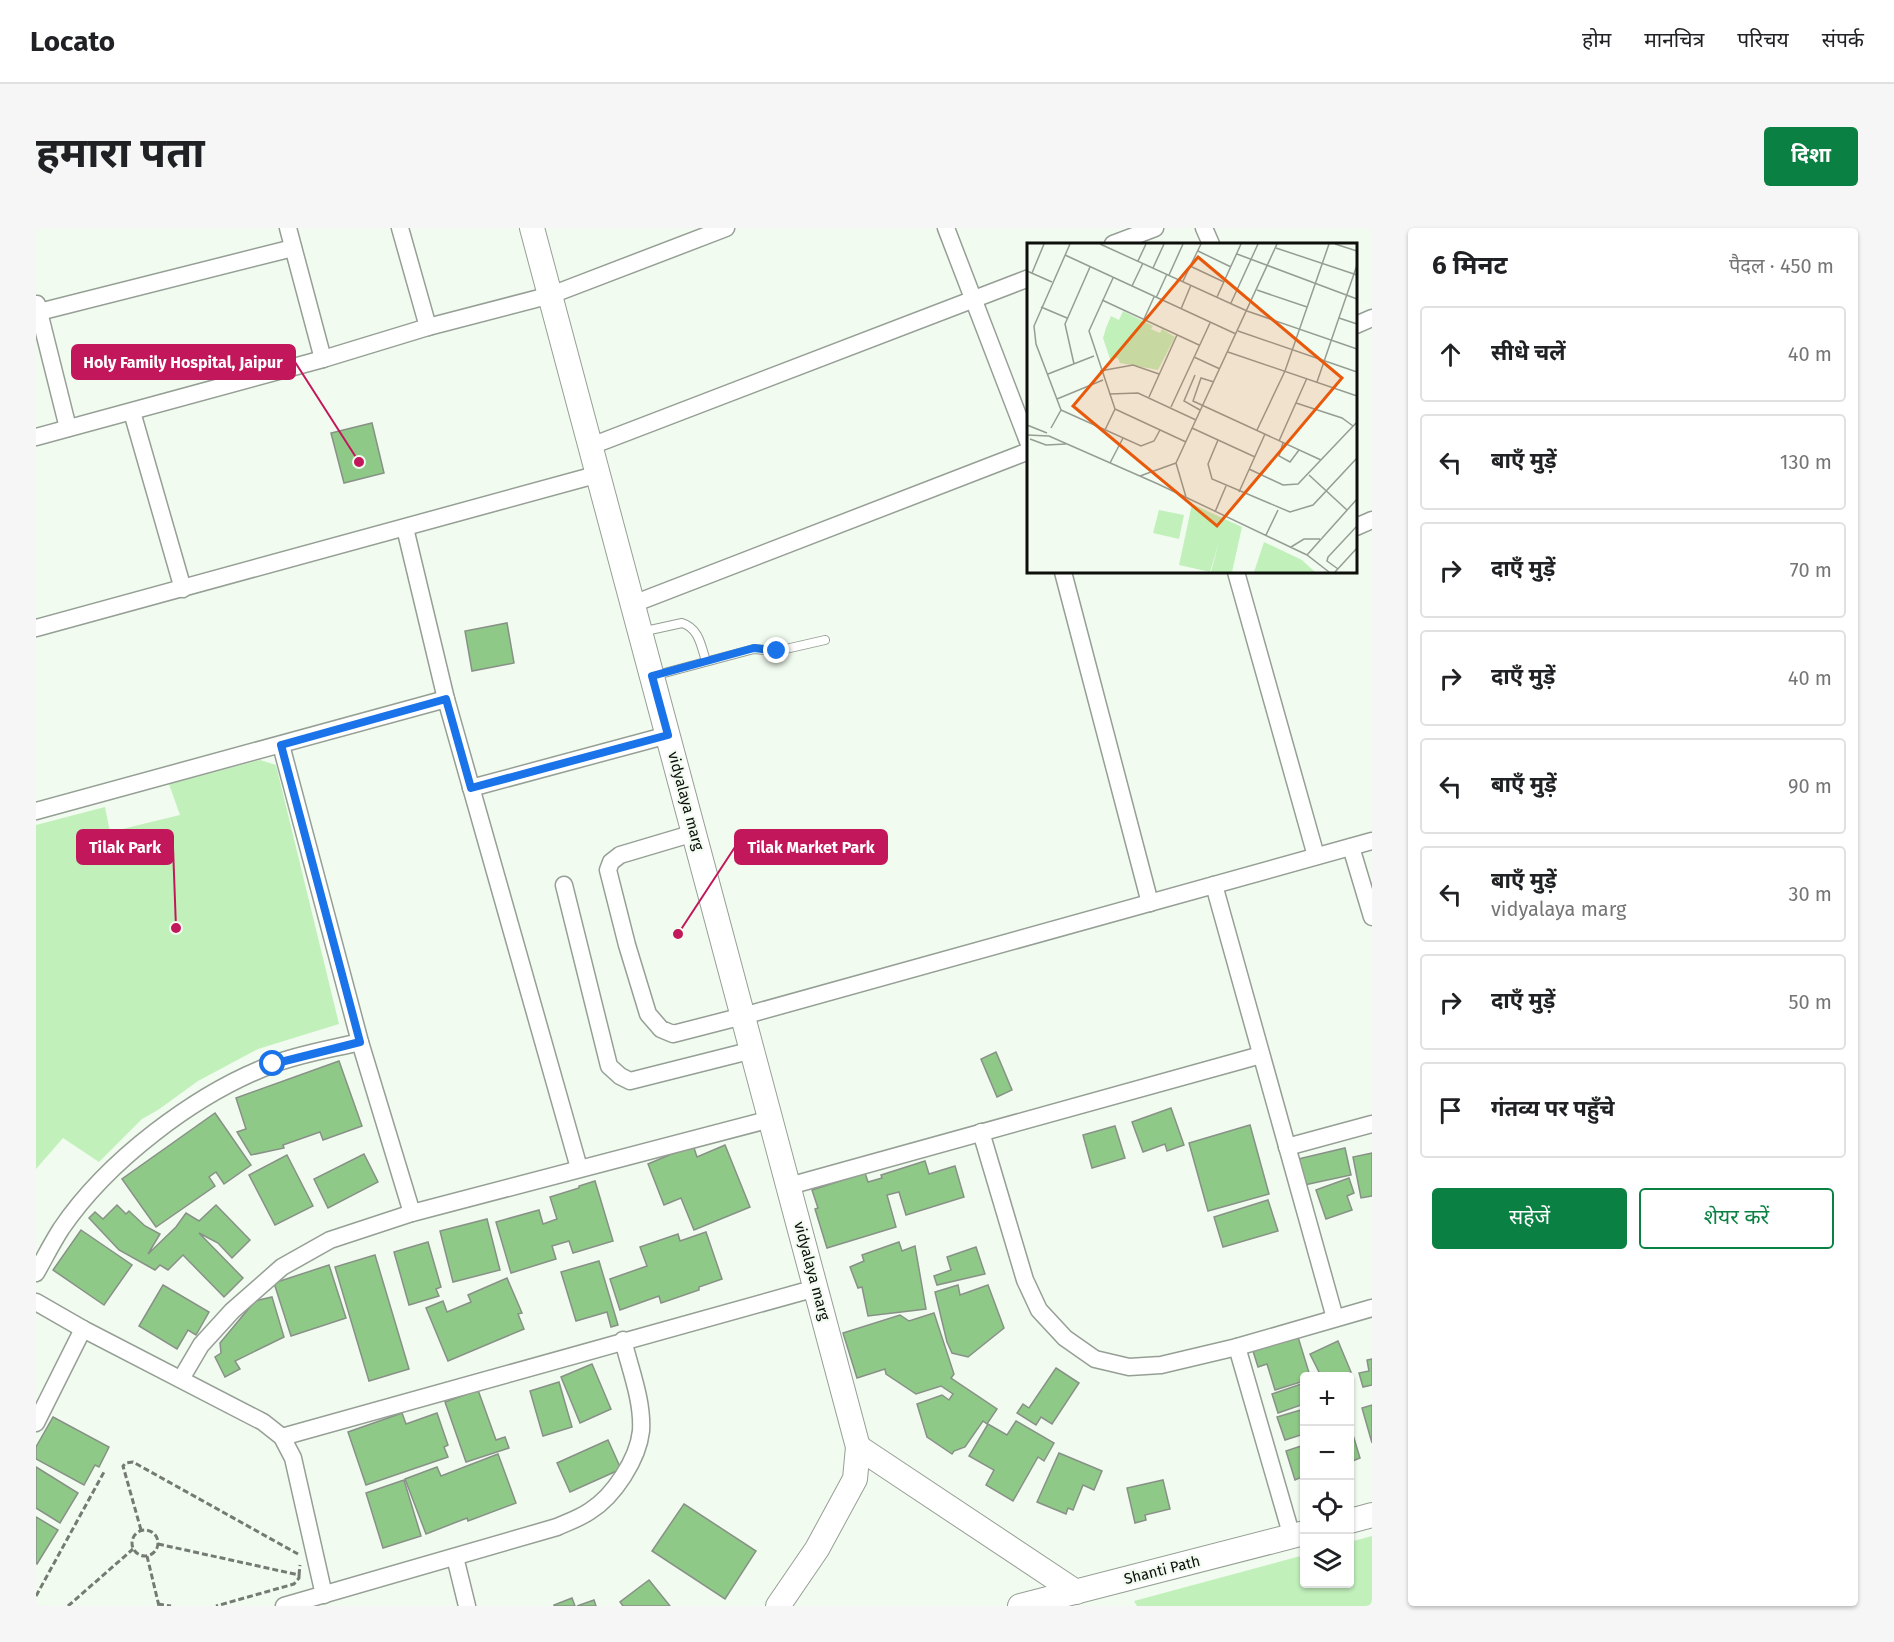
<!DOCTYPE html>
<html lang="hi">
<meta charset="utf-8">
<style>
body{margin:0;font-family:"Fira Sans","Noto Sans Devanagari",sans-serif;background:#f6f6f6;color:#202124}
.controls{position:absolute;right:18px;bottom:18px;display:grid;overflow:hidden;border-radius:6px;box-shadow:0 2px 4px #0004}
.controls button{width:54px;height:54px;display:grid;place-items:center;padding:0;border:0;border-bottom:2px solid #e0e0e0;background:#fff;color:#202124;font:30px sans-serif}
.stop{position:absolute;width:18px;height:18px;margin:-14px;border:4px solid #1a73e8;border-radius:50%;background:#fff}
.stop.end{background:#1a73e8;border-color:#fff;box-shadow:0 2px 6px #0008}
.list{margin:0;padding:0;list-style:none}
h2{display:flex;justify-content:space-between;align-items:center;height:78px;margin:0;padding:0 24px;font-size:26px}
h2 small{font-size:20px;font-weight:400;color:#757577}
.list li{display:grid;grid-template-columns:39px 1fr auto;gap:18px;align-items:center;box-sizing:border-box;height:96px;margin:0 12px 12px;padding:0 12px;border:2px solid #e0e0e0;border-radius:6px}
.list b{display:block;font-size:22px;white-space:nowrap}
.list p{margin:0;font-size:20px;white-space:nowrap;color:#757577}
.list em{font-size:20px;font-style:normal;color:#757577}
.actions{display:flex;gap:12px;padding:18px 24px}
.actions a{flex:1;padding:14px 0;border:2px solid #0b8043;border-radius:6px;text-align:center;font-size:21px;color:#0b8043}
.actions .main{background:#0b8043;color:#fff}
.icon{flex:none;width:33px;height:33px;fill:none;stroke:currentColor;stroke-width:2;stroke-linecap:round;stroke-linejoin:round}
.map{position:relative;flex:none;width:1336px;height:1378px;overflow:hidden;border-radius:6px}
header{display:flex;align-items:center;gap:36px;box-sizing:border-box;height:84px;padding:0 30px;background:#fff;border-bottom:2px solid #e0e0e0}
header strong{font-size:28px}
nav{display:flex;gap:33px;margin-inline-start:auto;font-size:21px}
.intro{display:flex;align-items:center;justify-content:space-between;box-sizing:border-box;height:144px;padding:0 36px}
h1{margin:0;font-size:42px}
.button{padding:15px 27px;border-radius:6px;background:#0b8043;color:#fff;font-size:21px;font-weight:700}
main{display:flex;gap:36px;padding:0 36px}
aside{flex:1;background:#fff;border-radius:6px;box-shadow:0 2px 4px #0004}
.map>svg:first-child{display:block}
.green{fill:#c1f0bb}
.building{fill:#8fc987;stroke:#889187;stroke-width:1.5}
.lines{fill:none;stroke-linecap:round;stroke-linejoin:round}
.lane-casing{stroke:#969f95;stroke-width:10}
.street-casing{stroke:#969f95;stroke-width:19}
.secondary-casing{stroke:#969f95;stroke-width:26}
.path{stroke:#757b74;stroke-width:3;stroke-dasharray:6 3;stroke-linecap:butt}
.lane{stroke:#fff;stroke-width:8}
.street{stroke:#fff;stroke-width:16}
.secondary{stroke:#fff;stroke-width:24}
.route{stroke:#1a73e8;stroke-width:8}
.labels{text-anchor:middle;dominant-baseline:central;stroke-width:4.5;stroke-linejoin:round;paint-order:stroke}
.street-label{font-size:15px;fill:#0c0f0b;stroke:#f1fbef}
.inset-road{fill:none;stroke:#959d94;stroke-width:1.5}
.view{fill:#e8590c;fill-opacity:0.15;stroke:#e8590c;stroke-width:3}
.inset-edge{fill:none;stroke:#0c0f0b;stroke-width:3}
.leader{fill:none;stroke:#c2185b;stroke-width:2}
.callout-dot{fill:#c2185b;stroke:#f1fbef;stroke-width:2}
.callout{fill:#c2185b;stroke:#c2185b;stroke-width:2}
.callout-label{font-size:16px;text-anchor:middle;font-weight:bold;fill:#fff}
</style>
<header>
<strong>Locato</strong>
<nav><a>होम</a><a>मानचित्र</a><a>परिचय</a><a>संपर्क</a></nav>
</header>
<div class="intro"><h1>हमारा पता</h1><a class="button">दिशा</a></div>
<main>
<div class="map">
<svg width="1336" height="1378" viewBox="0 0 1336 1378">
<rect width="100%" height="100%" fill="#f1fbef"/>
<g class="green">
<polygon points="224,532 240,537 303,796 222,821 162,853 122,882 106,891 63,934 27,910 0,941 0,597 69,579 74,604 144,587 133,556"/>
<polygon points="1336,1308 1336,1378 1101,1378 1098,1373 1268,1327 1268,1356 1314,1356 1314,1314"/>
</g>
<g class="building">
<polygon points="336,195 348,245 308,255 295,205"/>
<polygon points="471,395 478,435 436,443 429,403"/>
<polygon points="960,824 976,862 961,869 945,831"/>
<polygon points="303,833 326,898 287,912 284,904 247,917 248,920 215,927 201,904 210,901 200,870"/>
<polygon points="1135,880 1148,917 1131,923 1129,916 1107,924 1096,894"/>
<polygon points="179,885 215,937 188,956 180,944 173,949 179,958 120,999 86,951"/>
<polygon points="1214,897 1233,966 1172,983 1153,915"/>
<polygon points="1079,898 1089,930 1056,940 1047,907"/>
<polygon points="657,917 661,929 689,917 714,979 658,1002 645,970 628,977 612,936"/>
<polygon points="1309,920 1315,947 1268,957 1262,931"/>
<polygon points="1336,925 1336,968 1325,970 1317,929"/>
<polygon points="328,926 342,954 292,980 278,951"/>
<polygon points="251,927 277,978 239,997 213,947"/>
<polygon points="889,933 893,946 919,938 928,969 870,987 863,964 851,967 860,999 791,1020 779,981 782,980 776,962 829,945 832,954 846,950 845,947"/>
<polygon points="1313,950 1318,965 1311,968 1316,982 1290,991 1280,962"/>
<polygon points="559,953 577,1013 537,1025 533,1013 516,1018 520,1031 475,1045 460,994 503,982 507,996 521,991 514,969 543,960 543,958"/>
<polygon points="1232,972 1242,1003 1187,1019 1178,989"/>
<polygon points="81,977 90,986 93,983 109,998 124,1006 112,1026 140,999 150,985 163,993 180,977 214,1012 196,1030 182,1015 163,1005 207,1050 188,1069 147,1027 132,1042 124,1037 119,1042 83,1022 53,990 59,984 67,991"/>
<polygon points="451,991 464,1042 417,1054 404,1003"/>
<polygon points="45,1002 96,1037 68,1077 17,1042"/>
<polygon points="670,1004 686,1051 663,1059 663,1062 625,1075 623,1068 584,1082 574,1051 611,1038 604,1019 642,1006 644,1013"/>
<polygon points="392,1014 405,1059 400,1061 403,1068 373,1077 358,1024"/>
<polygon points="863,1014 866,1023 879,1018 890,1081 832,1088 826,1059 822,1060 814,1039 828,1033 826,1027"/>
<polygon points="940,1019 949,1046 901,1057 898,1048 915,1042 911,1029"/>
<polygon points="339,1027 373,1141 333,1153 299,1039"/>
<polygon points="563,1033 582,1097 575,1099 571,1084 540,1093 525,1044"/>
<polygon points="293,1037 310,1090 255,1108 238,1055"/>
<polygon points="471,1050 486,1085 482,1086 488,1101 412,1133 390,1080 407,1073 411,1084 435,1074 432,1067"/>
<polygon points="127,1057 173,1084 160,1107 152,1102 141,1121 103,1098"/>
<polygon points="922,1057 924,1067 952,1057 968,1100 932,1129 916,1125 911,1114 899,1064"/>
<polygon points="236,1069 248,1109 199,1133 204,1141 189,1149 179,1129 185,1125 184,1115 219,1073"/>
<polygon points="898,1085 918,1146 915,1150 961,1181 951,1196 947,1193 929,1219 918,1223 916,1226 891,1209 881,1176 906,1167 913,1172 917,1166 905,1158 880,1166 850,1146 849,1141 821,1150 807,1105 864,1087 873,1093"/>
<polygon points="1262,1109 1274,1148 1268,1148 1268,1153 1239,1162 1231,1136 1222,1139 1217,1123"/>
<polygon points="1302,1113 1315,1144 1306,1148 1285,1148 1274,1126"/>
<polygon points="1336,1131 1336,1157 1327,1159 1323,1145 1333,1143 1331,1132"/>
<polygon points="556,1136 575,1181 544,1195 525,1149"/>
<polygon points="1020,1140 1043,1155 1016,1196 1005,1189 1000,1197 981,1185 987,1176 993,1180"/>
<polygon points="523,1154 536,1199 507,1208 494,1163"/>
<polygon points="1268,1155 1268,1176 1242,1185 1236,1166"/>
<polygon points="442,1162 460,1212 469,1209 473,1220 430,1234 409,1174"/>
<polygon points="1336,1177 1336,1215 1326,1180"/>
<polygon points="1268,1181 1268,1206 1249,1212 1241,1189"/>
<polygon points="366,1185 370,1196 401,1185 412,1217 408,1219 412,1229 330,1257 312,1204"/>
<polygon points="17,1189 73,1219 63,1239 59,1237 48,1257 0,1231 0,1219"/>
<polygon points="980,1193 1018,1215 1008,1233 1002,1229 977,1273 950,1257 958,1242 933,1228 952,1196 971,1207"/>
<polygon points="1314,1197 1324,1230 1314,1234"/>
<polygon points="572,1212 585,1241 534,1264 521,1235"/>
<polygon points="1268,1217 1268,1248 1259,1252 1250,1223"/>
<polygon points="1023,1225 1066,1243 1058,1262 1047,1257 1037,1282 1032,1280 1030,1286 1001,1274"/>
<polygon points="462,1226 480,1275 432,1293 431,1290 390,1306 369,1251 401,1239 405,1248"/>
<polygon points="0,1239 42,1265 24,1295 0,1280"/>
<polygon points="368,1252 385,1308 347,1320 330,1265"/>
<polygon points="1127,1252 1134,1281 1109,1287 1110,1292 1099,1295 1091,1260"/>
<polygon points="648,1276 720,1323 689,1371 616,1323"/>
<polygon points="0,1289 22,1302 1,1336 0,1335"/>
<polygon points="613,1352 634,1378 587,1378 584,1374"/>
<polygon points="536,1370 539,1378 518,1378 518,1377"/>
<polygon points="558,1372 560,1378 541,1378"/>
</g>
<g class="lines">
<g class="lane-casing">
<g id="lane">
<path d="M605 404 646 395C663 400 665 418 670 433"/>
<polyline points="617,448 718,421 741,423 789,412"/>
</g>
</g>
<g class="street-casing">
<g id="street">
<polyline points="252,0 287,131"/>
<polyline points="364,0 392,99"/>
<polyline points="910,0 993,216"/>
<polyline points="1168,0 1175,16"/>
<polyline points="1077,16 1119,0"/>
<polyline points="1,76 32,200"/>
<polyline points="3,84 257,20"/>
<polyline points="1320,97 1336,90"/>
<polyline points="96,184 147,361"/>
<polyline points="0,209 287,131 392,99 515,67 690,0"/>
<polyline points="555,218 993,50"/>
<polyline points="1320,299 1336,292"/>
<polyline points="369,300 410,471 543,940"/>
<polyline points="1027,344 1114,675"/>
<polyline points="1200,344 1280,628"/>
<polyline points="597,376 993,223"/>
<polyline points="0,400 563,246"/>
<polyline points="245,517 324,814 376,985"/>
<polyline points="435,560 632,507"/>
<polyline points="0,583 410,471"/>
<polyline points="658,605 584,627 575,634 572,642 591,717 612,786 625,801 637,806 707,788 1336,613"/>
<polyline points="1315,619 1336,689"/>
<polyline points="528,657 573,838 584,848 594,853 717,822"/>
<polyline points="1178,657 1299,1090"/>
<polyline points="945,904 989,1052 1003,1082 1029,1110 1059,1131 1093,1139 1125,1137 1201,1119 1336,1080"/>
<polyline points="1251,919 1336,896"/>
<polyline points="753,958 1225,827"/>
<path d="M0 1045C8 1031 16 1015 25 1001 71 933 159 866 235 837 263 826 295 821 324 814"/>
<polyline points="0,1074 47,1101 227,1194 246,1209 257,1230 288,1367"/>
<polyline points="1201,1119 1256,1309"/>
<polyline points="145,1151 165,1117 196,1083 246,1039 294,1012 376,985 735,891"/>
<polyline points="0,1195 47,1101"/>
<polyline points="246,1209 780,1060"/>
<polyline points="419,1329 431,1378"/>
<path d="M248 1378 521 1299C532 1294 544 1290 554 1283 578 1268 602 1231 605 1203 607 1173 594 1141 587 1112"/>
</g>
</g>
<g class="secondary-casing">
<g id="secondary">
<polyline points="496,0 822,1219 819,1251 781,1321 742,1378"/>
<polyline points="822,1219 1040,1364"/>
<polyline points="1314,1293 1336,1287"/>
<polyline points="984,1378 1268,1305"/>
</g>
</g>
<g class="path">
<circle cx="109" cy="1315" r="13"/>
<polyline points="105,1302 87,1238 90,1235 97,1234 262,1326"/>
<polyline points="122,1316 263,1347 263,1350 258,1356 180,1378"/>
<polyline points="111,1328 123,1378"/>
<polyline points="263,1347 264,1337"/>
<polyline points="0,1368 68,1244"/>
<polyline points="122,1376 135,1378"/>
<polyline points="32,1378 97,1321"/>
</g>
<use href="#lane" class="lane"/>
<use href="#street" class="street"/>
<use href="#secondary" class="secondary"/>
</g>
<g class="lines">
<polyline class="route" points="237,836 324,814 245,517 410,471 435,560 632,507 616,448 718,420 741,423"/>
</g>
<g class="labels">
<g class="street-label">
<text transform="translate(650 573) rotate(75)">vidyalaya marg</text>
<text transform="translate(776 1043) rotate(75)">vidyalaya marg</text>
<text transform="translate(1126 1342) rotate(-14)">Shanti Path</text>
</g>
</g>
<g transform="translate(991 15)">
<rect width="330" height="330" fill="#f1fbef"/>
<path d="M96 68 126 83 124 86 133 90 135 86 148 94 131 127 93 120 91 115 83 116 76 95 79 85 84 73 92 77ZM165 261 215 284 205 329H184L192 299 183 329 152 322ZM132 267 157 272 152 296 126 290ZM237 299 275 317 288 329H227Z" fill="#c1f0bb"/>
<path class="inset-road" d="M73 1 220 68 330 106M308 1 330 8M249 5 330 32M171 8 204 24M210 11 330 56M38 12 209 91M111 18 119 1M163 23 197 39M126 25 137 1M0 28 25 39M5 30 17 1M142 32 156 1M156 38 174 1M105 43 116 20M230 47 280 64M190 54 214 1M129 55 140 31M75 57 172 102M204 60 231 1M14 64 40 75M154 66 164 42M312 75 330 81M117 76 127 54M211 88 330 129M201 109 330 153M167 114 193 126M47 121 38 81 63 24M73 128 106 122 132 131M21 131 67 113M168 132 157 158 173 167M187 139 174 135 166 158 294 217M290 139 330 22M82 151 111 150 169 177M122 154 150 92M30 156 76 137M269 160 315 175 326 183M144 164 183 80M88 166 159 199M34 167 114 203 127 198 133 187M0 182 20 190M24 185 34 167 9 101 7 83 43 1M165 185 228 214M78 187 88 166 62 88 86 35M230 187 258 128 302 1M0 192 22 193 131 241 280 312 302 329M3 196 19 202 39 201M191 197 181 221 185 236 263 269 286 262 330 215M252 198 280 135M256 200 252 213 263 219 272 207M83 220 96 195M149 220 250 1M149 220 159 254M222 226 256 242 271 241 330 179M282 232 320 267M113 233 149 220M212 249 238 191M188 269 199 243M239 292 251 267M264 304 277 296H293M280 312 330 256M311 326 300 318 301 314 330 283M308 329 330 305"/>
<path class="view" d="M171 14 315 135 190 283 46 163Z"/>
<rect width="330" height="330" class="inset-edge"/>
</g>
<path class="leader" d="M323 234L259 134M140 700L137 619M642 706L699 619"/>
<g class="callout-dot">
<circle cx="323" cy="234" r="6"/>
<circle cx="140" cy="700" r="6"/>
<circle cx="642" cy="706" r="6"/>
</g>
<g class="callout">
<rect x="36" y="117" width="223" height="34" rx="6"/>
<rect x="41" y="602" width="96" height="34" rx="6"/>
<rect x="699" y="602" width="152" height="34" rx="6"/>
</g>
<g class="callout-label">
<text x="147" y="140">Holy Family Hospital, Jaipur</text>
<text x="89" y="625">Tilak Park</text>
<text x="775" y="625">Tilak Market Park</text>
</g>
</svg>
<div class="controls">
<button>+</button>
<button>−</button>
<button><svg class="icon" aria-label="locate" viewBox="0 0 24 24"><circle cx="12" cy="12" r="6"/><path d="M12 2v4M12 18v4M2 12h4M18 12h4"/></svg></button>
<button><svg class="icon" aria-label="layers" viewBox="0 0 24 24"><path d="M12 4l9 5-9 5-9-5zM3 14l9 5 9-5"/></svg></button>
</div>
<div class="stop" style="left:237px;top:836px"></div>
<div class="stop end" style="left:741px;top:423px"></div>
</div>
<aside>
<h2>6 मिनट<small>पैदल · 450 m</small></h2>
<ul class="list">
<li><svg class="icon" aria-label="ahead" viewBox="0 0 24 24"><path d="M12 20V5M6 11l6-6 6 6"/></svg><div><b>सीधे चलें</b></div><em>40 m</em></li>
<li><svg class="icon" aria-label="left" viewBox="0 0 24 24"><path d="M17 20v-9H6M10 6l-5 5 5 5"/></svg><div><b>बाएँ मुड़ें</b></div><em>130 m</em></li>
<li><svg class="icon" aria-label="right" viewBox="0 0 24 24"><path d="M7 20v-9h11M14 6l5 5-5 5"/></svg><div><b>दाएँ मुड़ें</b></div><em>70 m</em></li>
<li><svg class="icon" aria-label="right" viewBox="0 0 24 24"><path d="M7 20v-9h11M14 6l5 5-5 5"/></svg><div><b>दाएँ मुड़ें</b></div><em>40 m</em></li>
<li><svg class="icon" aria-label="left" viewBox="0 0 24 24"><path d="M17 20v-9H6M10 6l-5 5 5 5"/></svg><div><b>बाएँ मुड़ें</b></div><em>90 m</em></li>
<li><svg class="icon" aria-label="left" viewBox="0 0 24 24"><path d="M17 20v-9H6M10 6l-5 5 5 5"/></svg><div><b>बाएँ मुड़ें</b><p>vidyalaya marg</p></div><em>30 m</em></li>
<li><svg class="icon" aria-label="right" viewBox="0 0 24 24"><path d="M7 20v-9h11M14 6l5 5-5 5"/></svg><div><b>दाएँ मुड़ें</b></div><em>50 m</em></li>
<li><svg class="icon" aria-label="arrive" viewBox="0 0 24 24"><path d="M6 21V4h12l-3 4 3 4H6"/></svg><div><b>गंतव्य पर पहुँचे</b></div></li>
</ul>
<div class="actions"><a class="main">सहेजें</a><a>शेयर करें</a></div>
</aside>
</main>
